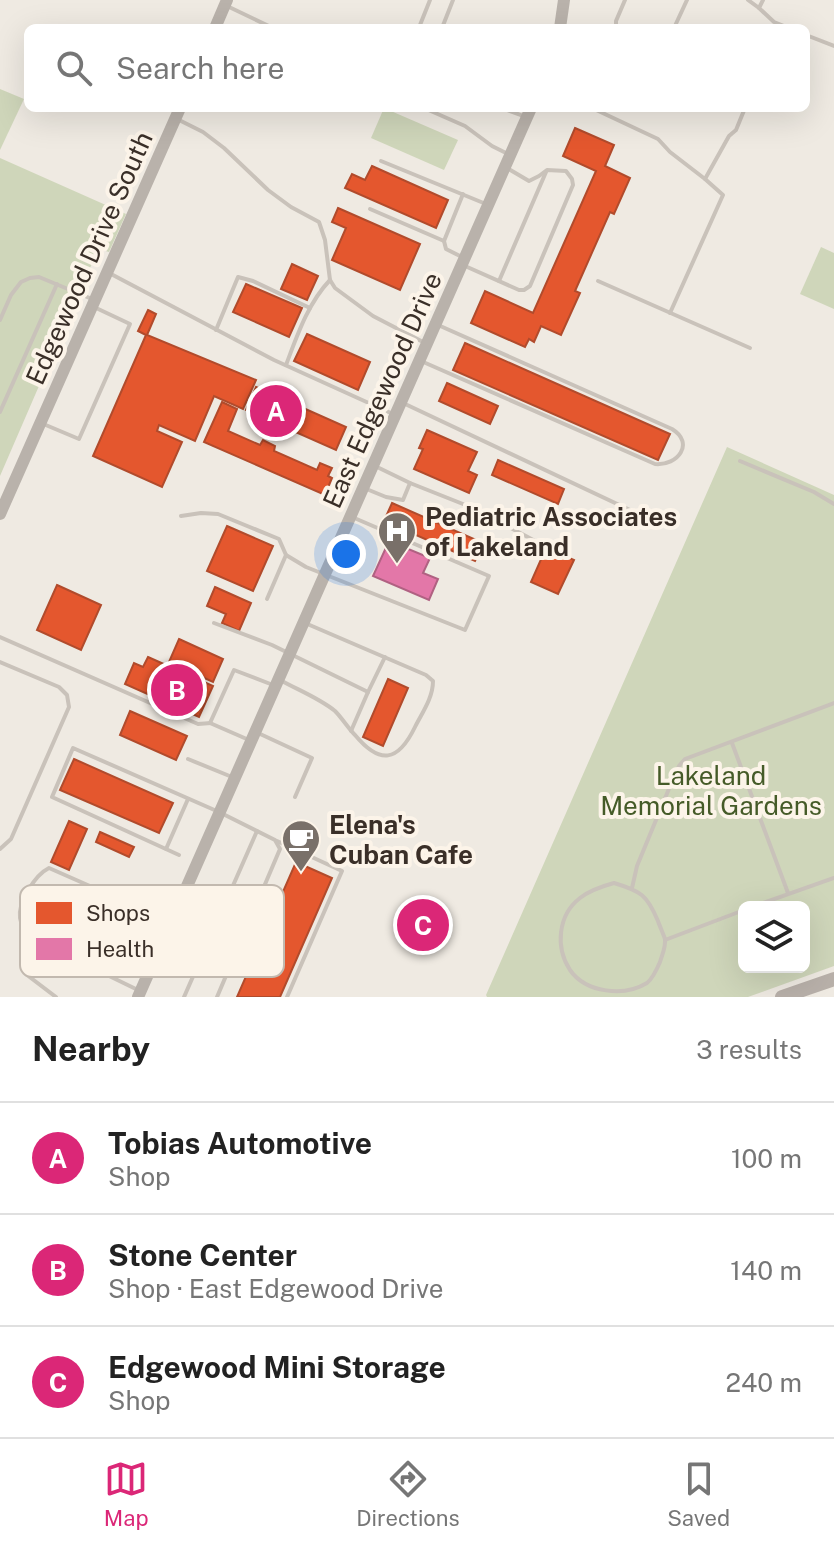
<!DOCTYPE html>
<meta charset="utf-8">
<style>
body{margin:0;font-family:"Public Sans",sans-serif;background:#f6f6f6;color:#222}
.controls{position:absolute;right:24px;bottom:24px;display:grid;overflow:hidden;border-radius:12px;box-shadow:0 8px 32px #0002}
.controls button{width:72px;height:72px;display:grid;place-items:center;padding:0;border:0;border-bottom:2px solid #e0e0e0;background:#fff;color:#222;font:40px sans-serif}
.you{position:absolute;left:346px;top:554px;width:28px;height:28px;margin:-20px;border:6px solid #fff;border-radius:50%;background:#1a73e8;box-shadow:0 0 0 12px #1a73e833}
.badge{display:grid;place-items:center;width:52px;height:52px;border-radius:50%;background:#db2777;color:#fff;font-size:26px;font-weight:700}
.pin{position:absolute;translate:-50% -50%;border:4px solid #fff;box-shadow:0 2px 8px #0006}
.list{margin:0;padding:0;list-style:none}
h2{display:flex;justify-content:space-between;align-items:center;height:104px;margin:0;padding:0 32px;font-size:34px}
h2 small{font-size:26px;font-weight:400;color:#767676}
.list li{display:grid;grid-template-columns:52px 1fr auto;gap:24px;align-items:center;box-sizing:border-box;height:112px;padding:0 32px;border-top:2px solid #e0e0e0}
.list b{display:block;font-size:30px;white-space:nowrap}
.list p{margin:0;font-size:26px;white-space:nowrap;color:#767676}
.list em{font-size:26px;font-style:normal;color:#767676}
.icon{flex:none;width:44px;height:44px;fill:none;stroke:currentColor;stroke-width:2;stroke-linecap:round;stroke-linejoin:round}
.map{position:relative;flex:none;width:834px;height:997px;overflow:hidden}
.search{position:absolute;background:#fff;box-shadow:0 8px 32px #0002;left:24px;right:24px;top:24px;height:88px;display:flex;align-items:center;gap:20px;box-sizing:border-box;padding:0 28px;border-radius:12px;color:#767676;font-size:30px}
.sheet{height:440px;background:#fff}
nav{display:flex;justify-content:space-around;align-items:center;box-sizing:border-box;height:112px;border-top:2px solid #e0e0e0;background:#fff;font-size:22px;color:#767676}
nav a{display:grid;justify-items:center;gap:4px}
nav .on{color:#db2777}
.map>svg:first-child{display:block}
.green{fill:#cfd6ba;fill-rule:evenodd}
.shops{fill:#e4572e;stroke:#b14b2c;stroke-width:2}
.health{fill:#e377a8;stroke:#b06182;stroke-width:2}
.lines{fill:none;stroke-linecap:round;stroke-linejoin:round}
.lane{stroke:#c9c2ba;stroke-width:4}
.secondary{stroke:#b9b2ab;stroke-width:12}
.primary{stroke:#b8b0a9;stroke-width:14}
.labels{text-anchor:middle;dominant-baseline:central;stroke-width:8;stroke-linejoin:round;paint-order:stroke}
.street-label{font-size:26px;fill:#3a2f28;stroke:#fcf4e9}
.poi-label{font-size:26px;font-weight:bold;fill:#3a2f28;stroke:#fcf4e9;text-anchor:start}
.park-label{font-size:26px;fill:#455b28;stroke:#fcf4e9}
.key{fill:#fcf4e9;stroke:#c2b9af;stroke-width:2}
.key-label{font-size:22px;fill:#3a2f28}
</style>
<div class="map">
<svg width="834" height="997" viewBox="0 0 834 997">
<rect width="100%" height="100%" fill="#efeae2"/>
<g class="green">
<polygon points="0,89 24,99 0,150"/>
<polygon points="384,108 458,140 444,170 371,138"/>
<polygon points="0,158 126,214 109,252 102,250 97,252 0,476"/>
<polygon points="821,247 834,253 834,309 800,294"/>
<path d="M727 447 834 495V966L748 997H487L486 995ZM744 907H804V967H744Z"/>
</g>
<g class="shops">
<polygon points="575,128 614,145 605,166 630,178 614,214 610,212 575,291 580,293 561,335 541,326 534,342 529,339 525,347 471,323 485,291 533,313 596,171 563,156"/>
<polygon points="372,166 448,200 436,228 345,188 352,174 365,180"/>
<polygon points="338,208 420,244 400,290 332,260 346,228 332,222"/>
<polygon points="292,264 318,276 307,300 281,289"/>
<polygon points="246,284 302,308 289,337 233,312"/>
<polygon points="148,310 156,314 147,335 256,380 243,409 214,396 195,441 159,425 157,431 182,442 162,487 93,456 146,335 138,331"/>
<polygon points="307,334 370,362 358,390 294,361"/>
<polygon points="465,343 670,434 658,460 453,370"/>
<polygon points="447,383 498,406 490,424 439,401"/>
<polygon points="256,387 346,427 336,450 246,410"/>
<polygon points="222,402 237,409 228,431 260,445 263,440 275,446 274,451 317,470 320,463 332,468 328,476 332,478 325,495 204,442"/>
<polygon points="427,430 477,452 468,471 477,475 469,493 414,469 423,449 419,448"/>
<polygon points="498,460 564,489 558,504 492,475"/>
<polygon points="392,503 483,543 475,561 384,521"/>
<polygon points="227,526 273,546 253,591 207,571"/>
<polygon points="546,548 574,560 558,594 531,582"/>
<polygon points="57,585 101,605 81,650 37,630"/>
<polygon points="215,587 251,603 239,631 222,623 226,614 207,606"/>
<polygon points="179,639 223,659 213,682 169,662"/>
<polygon points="148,657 213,686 199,717 125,684 134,663 143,667"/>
<polygon points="388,679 408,688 383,746 363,737"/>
<polygon points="130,711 187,736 176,760 120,735"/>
<polygon points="74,759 173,803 159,833 60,790"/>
<polygon points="69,821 87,829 69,870 51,862"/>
<polygon points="100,832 134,847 129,857 96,842"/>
<polygon points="296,862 332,878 280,997 237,997"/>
</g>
<polygon class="health" points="389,541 430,558 423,573 438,579 429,600 373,576"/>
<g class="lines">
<g class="lane">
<polyline points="748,0 759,8"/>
<polyline points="763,0 759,8 774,22 789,28"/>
<polyline points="227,6 273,28"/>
<polyline points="427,28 420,25 430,0"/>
<polyline points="442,28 453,0"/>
<polyline points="616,28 616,21 625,0"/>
<polyline points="674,28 687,0"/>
<polyline points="806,35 834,46"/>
<polyline points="424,108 465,126 492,146 508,154"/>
<polyline points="502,108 526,117"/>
<polyline points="592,108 658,139 670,152 705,179 723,195 670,313"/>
<polyline points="177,119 203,132 224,148 268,190 291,207 319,222 325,240 330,280 335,288 373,316 425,343"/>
<polyline points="381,161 486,204"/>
<polyline points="705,179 729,136 736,130 745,108"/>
<polyline points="370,209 444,241"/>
<polyline points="462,257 446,249 444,241 463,194"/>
<polyline points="465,266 519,290 524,290 530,286 573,185 572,179 566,171 547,170 539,176 529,181 507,168"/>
<polyline points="111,274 274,360 393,414"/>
<polyline points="499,281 546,172"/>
<polyline points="598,281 750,348"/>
<polyline points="0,320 11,295 21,282 30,278 39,277 92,299"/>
<polyline points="216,330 238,277 253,281 310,308"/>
<path d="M421 361 655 464C678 466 695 443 672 429L438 325"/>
<path d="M286 365C297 336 308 303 330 280"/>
<polyline points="403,403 630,510"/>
<polyline points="0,412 57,284"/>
<polyline points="41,423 79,439 130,324 94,307"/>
<polyline points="740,461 814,492 834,504"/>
<polyline points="410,483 473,508 537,542"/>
<polyline points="364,488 386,497 403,500 410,483 375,466"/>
<polyline points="181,516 201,513 218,514 279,539 286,555"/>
<polyline points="267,599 286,555 306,567 465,630 489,576 352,517"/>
<polyline points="214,623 272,645 368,692 385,657"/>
<polyline points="0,637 198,724 211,723"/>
<polyline points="0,662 59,687 67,695 69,707 11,839 0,849"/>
<path d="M280 680C298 690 319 698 335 711 342 718 348 728 355 735 380 765 398 762 415 727 422 713 433 698 433 681L426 675 305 623"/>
<polyline points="351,731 368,692"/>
<polyline points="258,733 312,758 295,797"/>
<polyline points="249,740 210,723 234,670 273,685"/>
<polyline points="732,743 788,893"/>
<polyline points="188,759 232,777"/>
<polyline points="277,841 342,871 287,997"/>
<polyline points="166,849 188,799"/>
<polyline points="179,855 52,797 73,748 219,812 275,840 280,849 217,997"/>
<path d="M614 883C641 891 647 895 658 921 660 927 663 933 665 939 666 947 662 955 660 962 657 969 652 979 647 983 624 997 586 993 570 970 555 947 558 915 580 898 590 890 603 886 614 883Z"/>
<polyline points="632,888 637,866 673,779 679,766 685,759 834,703"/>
<polyline points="752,907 834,878"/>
<polyline points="33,938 23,964 27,975 56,997"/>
<polyline points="665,940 744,910"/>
<path d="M103 973 30 935C25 930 21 925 20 918 18 902 35 875 49 868L133 905"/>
<polyline points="140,991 103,973 133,905 169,921"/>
<polyline points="184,997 257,831"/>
</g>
<g class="secondary">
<polyline points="215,28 227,0"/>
<polyline points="560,28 564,0"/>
<polyline points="0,514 180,108"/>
<polyline points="138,997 531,108"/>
</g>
<polyline class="primary" points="782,997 834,979"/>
</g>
<defs>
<g id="hospital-pin" transform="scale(2)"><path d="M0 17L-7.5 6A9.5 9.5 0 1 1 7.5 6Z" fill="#797069" stroke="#fcf4e9"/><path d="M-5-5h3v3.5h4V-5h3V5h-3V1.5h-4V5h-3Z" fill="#fff"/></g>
<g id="cafe-pin" transform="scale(2)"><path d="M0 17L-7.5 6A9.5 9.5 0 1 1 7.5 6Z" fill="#797069" stroke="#fcf4e9"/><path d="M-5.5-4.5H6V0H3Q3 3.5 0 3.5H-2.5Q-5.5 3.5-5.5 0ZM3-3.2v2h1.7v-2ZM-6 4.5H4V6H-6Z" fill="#fff"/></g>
</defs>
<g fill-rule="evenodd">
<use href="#hospital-pin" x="397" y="531"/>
<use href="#cafe-pin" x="301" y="839"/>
</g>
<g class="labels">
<g class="street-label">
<text transform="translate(89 258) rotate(-66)">Edgewood Drive South</text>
<text transform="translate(382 390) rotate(-66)">East Edgewood Drive</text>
</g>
<g class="poi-label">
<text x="425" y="516">Pediatric Associates<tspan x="425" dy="30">of Lakeland</tspan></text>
<text x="329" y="824">Elena's<tspan x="329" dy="30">Cuban Cafe</tspan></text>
</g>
<g class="park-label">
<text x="711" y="775">Lakeland<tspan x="711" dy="30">Memorial Gardens</tspan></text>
</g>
</g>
<rect x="20" y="885" width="264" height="92" rx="12" class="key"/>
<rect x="36" y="902" width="36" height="22" fill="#e4572e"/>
<rect x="36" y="938" width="36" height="22" fill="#e377a8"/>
<g class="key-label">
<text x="86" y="921">Shops</text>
<text x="86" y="957">Health</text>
</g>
</svg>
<div class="controls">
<button><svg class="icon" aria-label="layers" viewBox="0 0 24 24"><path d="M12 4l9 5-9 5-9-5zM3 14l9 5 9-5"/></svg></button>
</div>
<div class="you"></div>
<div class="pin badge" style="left:276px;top:411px">A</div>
<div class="pin badge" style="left:177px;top:690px">B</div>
<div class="pin badge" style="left:423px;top:925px">C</div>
<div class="search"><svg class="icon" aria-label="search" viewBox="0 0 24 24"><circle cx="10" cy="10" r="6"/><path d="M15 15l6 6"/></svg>Search here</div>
</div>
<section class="sheet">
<h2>Nearby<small>3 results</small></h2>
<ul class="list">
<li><span class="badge">A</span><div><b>Tobias Automotive</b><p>Shop</p></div><em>100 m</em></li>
<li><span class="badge">B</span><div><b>Stone Center</b><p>Shop · East Edgewood Drive</p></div><em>140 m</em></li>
<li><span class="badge">C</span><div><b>Edgewood Mini Storage</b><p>Shop</p></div><em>240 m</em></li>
</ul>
</section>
<nav>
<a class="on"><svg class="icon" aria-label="map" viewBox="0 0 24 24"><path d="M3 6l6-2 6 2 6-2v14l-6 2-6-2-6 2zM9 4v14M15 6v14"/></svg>Map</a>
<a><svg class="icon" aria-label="directions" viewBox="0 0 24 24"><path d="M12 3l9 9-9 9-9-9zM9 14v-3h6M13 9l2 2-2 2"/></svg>Directions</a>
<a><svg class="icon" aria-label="saved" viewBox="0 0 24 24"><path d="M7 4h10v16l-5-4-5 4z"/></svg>Saved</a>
</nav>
